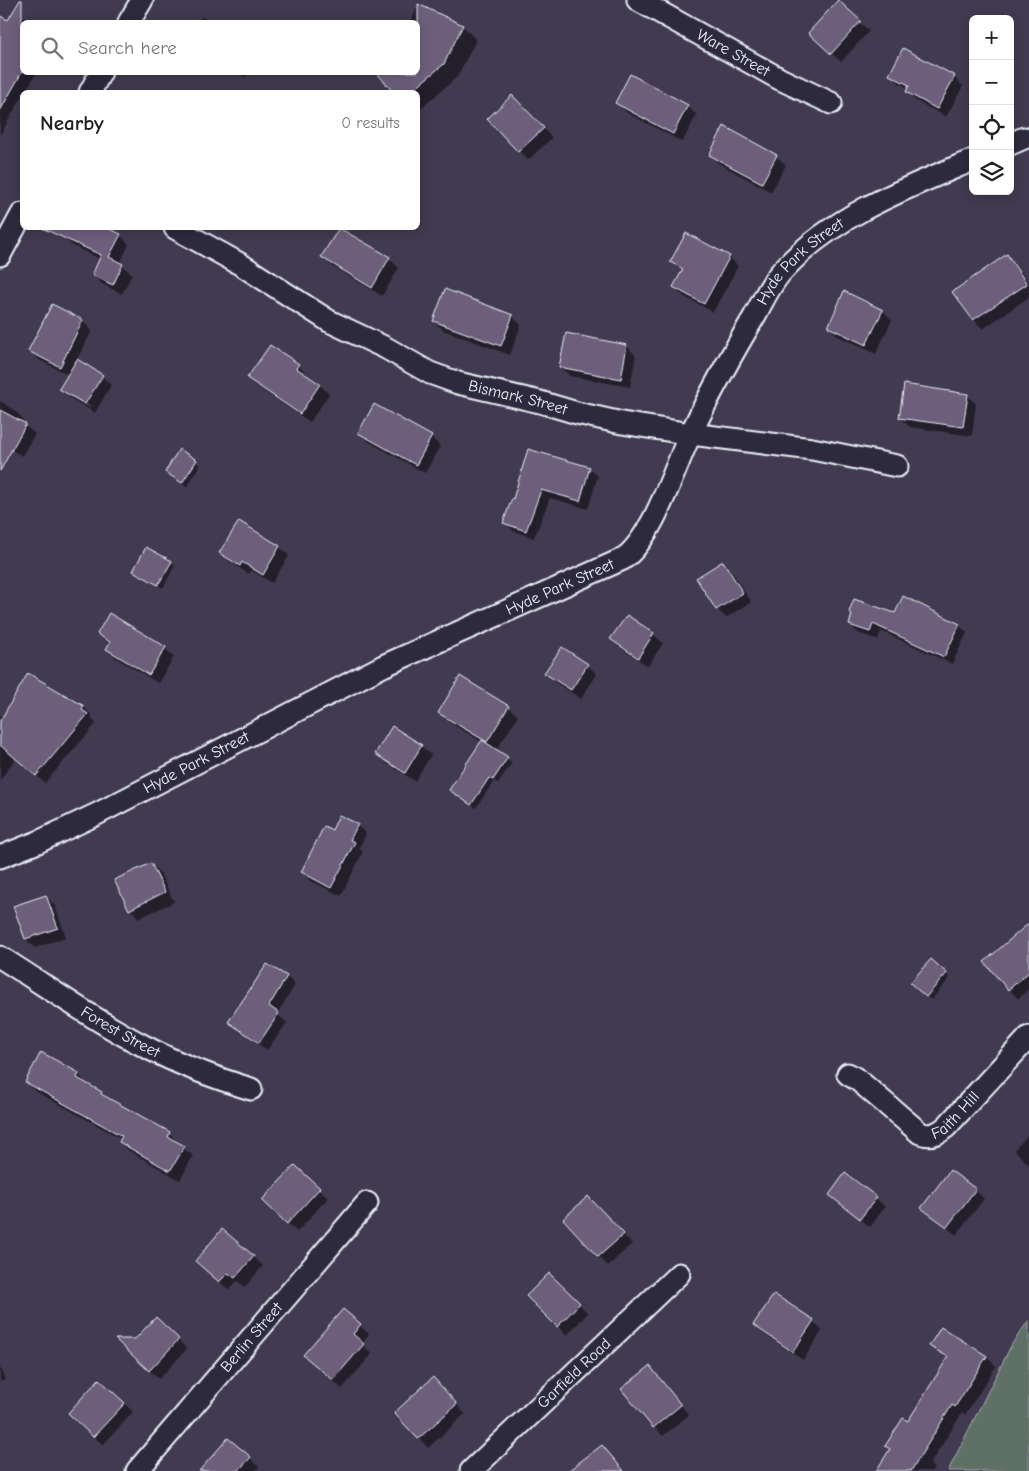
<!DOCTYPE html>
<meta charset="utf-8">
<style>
body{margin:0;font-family:"Comic Neue",sans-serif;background:#f6f6f6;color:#202124}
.controls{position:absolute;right:15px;top:15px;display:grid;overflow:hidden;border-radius:8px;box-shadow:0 2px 12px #0003}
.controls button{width:45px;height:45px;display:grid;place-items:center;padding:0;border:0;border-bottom:1px solid #e0e0e0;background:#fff;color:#202124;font:25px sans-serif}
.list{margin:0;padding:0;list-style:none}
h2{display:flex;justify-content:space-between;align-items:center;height:65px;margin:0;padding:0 20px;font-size:21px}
h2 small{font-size:16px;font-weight:400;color:#757577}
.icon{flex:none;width:28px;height:28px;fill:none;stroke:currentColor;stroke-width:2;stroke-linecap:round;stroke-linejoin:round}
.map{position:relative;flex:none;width:1029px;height:1471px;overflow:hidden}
.search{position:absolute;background:#fff;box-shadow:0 2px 12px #0003;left:20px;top:20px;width:400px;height:55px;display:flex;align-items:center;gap:12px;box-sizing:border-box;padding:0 18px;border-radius:8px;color:#757577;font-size:19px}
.panel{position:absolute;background:#fff;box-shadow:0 2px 12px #0003;left:20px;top:90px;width:400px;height:140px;border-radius:8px}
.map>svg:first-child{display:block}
.green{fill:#5f6f66;stroke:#a4b0af}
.shadow{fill:#0007;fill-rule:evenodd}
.building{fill:#6d5f7b;stroke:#e8f1f8}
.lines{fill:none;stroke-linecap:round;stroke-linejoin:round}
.minor-casing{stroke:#e8f1f8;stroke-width:25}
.minor{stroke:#2f2a3d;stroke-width:21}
.labels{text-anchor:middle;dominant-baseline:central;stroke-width:5;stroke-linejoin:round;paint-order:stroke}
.street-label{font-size:16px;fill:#e8f1f8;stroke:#2f2a3d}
</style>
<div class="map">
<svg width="1029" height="1471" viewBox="0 0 1029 1471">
<rect width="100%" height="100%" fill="#423a50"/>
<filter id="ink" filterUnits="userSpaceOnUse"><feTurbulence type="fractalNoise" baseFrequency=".02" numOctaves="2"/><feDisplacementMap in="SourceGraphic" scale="10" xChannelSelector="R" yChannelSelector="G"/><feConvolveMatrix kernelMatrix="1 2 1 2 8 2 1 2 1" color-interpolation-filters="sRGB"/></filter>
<g filter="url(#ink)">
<polygon class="green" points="1029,1320 1029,1471 948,1471 1012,1344"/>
<g class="shadow">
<polygon points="838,2 869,31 841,62 819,42"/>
<polygon points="418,5 463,26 476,40 457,77 418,111 418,92 394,92 377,72 418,72 418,36 420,35 418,33 418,22 411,22"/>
<polygon points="14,12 33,22 22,22 22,72 37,72 25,92 22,92 22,97 0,135 0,17 9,22"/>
<polygon points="202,17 211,22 199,22"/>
<polygon points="237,72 248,72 245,77"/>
<polygon points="890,74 954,77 963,86 946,117 916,101 907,92 909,88 900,84"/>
<polygon points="631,76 687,106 697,115 682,142 626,112 617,102"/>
<polygon points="522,105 552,138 528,160 519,151"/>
<polygon points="710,155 776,156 786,165 771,192 720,164"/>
<polygon points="68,228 105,228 120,235 129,244 120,264 132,274 122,294 102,284 93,274 100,259 73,246 64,237"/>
<polygon points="340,229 389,258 399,268 382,296 332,266 323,256"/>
<polygon points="1007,256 1016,265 1029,284 1029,297 983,329 974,320 954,292"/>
<polygon points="729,257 738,266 713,312 683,296 674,287 682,272 672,262"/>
<path d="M52 306 83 321 92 331 76 361 102 376 111 385 95 413 70 398 61 389 69 375 39 360 30 350ZM70 394 91 406 90 408 70 397Z"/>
<polygon points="883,311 892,320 876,354 838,336 829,327"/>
<polygon points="512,316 521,325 510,355 443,330 434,321"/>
<polygon points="627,346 636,356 630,387 570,376 560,367"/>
<polygon points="298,365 307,374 306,376 320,385 329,394 310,422 258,387 249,378"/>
<polygon points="967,395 976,404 972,436 910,427 900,418"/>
<polygon points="0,401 14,410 23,419 21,423 35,434 22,456 0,443"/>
<polygon points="360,433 431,437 440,446 425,473 369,442"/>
<polygon points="196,461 200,465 187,487 166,472"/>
<polygon points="590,468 598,476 588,509 550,498 534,538 513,531 505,522 514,500"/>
<polygon points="240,523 280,547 289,556 272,583 251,570 249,574 230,562 220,553"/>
<polygon points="171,562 175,566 163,588 139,575 135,571"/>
<polygon points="723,563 732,572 751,602 726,618 717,609"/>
<polygon points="895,614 959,625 967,633 952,664 881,631 878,640 858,633 850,625"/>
<polygon points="98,634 165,648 174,657 158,683 116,658 107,649 110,645"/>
<polygon points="653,634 663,643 648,666 621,648 612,639"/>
<polygon points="562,648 587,665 597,674 581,699 555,682 546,673"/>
<polygon points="29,675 84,707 92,716 91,718 96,724 45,783 16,758 0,780 0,715 3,718"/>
<polygon points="508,707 518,716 496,751 512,763 498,783 494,781 476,808 450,790 482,742 449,722 440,713"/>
<polygon points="421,746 431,755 415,781 386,763 377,754"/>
<polygon points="357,825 366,834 359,848 363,852 341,896 311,881 302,872 332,831"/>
<polygon points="151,864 160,873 174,902 139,918 130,909"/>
<polygon points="46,896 55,906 66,937 35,948 26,939"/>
<polygon points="1029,924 1029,989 1018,999 986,963"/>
<polygon points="268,965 287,977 295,985 277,1014 287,1023 267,1050 238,1030 230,1022"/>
<polygon points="946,974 950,978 931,1000 916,987"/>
<polygon points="78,1074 87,1084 87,1085 102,1093 108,1099 169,1133 178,1143 178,1144 193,1156 180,1180 129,1151 120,1142 122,1139 35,1091 26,1082"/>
<polygon points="1029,1134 1029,1165 1014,1150"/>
<polygon points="319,1189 328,1198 297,1232 273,1210"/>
<polygon points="975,1190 984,1199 956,1235 923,1208"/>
<polygon points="830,1195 876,1198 885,1207 870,1227"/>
<polygon points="597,1207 632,1244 608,1266 564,1219"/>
<polygon points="223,1230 263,1266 245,1287 237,1281 229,1290 206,1270"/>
<polygon points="549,1274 588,1313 567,1335 527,1296"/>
<polygon points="344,1311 369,1334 362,1344 372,1354 342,1389 314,1364"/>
<polygon points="813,1321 822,1331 803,1360 764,1334 755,1325"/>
<polygon points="942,1329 987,1357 996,1366 965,1415 962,1413 930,1464 934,1468 932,1471 877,1471 890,1450 886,1446 908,1422 948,1359 931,1346"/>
<polygon points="178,1340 187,1349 159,1379 125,1348"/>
<polygon points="0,1367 5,1380 0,1382"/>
<polygon points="659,1377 689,1415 663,1436 654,1427"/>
<polygon points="442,1388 465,1414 428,1448 396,1413"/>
<polygon points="124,1403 133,1412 103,1445 78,1422"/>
<polygon points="250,1458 259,1467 255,1471 208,1471"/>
</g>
<g class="building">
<polygon points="20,0 22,0 22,72 0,111 0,16 8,20"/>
<polygon points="838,0 861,21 831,54 808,33"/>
<polygon points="418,4 463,25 444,64 410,92 393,92 376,72 418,72"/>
<polygon points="903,48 955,76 937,109 906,92 909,85 889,75"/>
<polygon points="630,74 688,105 673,134 615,103"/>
<polygon points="512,95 544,128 518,152 487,119"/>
<polygon points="724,126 777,155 762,183 709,155"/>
<polygon points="42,228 107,228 121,234 109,257 123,264 113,285 92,275 101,255"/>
<polygon points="339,228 390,257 372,288 321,257"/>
<polygon points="686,233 730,256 704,304 673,287 683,269 670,262"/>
<polygon points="1007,254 1027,284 973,320 952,292"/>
<polygon points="445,289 513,315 501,346 433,321"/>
<polygon points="844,291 883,310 866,345 828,327"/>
<polygon points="52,304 83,320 60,367 28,351"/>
<polygon points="566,333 627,345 621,379 559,367"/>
<polygon points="270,345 299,364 296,368 320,384 300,414 247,378"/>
<polygon points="77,359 103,375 85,404 59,389"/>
<polygon points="904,384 968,394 963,427 899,418"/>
<polygon points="374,404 432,436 416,465 358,433"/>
<polygon points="0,410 26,424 0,471"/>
<polygon points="179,449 197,460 182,483 165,472"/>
<polygon points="528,449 590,467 580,501 541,490 526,531 503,523 512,498 513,499"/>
<polygon points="239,521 280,546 263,575 242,562 240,566 219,553"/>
<polygon points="146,547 172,561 158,585 133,571"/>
<polygon points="723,561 743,593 716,610 696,578"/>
<polygon points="903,596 960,624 944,657 873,624 870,632 849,625 852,614 849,612 854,599 895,613"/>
<polygon points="109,613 166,647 149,675 106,649 110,642 97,634"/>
<polygon points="627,615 654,633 638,658 610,639"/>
<polygon points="562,647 588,664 571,690 544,673"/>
<polygon points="28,673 84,706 82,710 88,714 36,776 0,745 0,721"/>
<polygon points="460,676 509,706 487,742 438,713"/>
<polygon points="392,726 422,745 405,773 375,754"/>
<polygon points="482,740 508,757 493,780 489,778 471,805 449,790"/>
<polygon points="339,815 358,824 350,840 355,842 331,888 301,872 324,826 332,830"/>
<polygon points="151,863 165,892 129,910 114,880"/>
<polygon points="46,895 58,928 25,939 13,906"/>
<polygon points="1029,923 1029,972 1008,990 984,962"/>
<polygon points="931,959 947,973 926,997 910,983"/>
<polygon points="267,964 287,976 269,1006 279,1013 259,1043 228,1022"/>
<polygon points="41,1052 79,1073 77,1078 102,1092 101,1094 170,1132 168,1137 185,1146 170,1171 119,1142 122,1136 25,1082"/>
<polygon points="295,1165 320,1188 287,1224 262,1200"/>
<polygon points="950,1170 976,1189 947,1227 921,1208"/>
<polygon points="845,1173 877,1197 860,1219 829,1195"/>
<polygon points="588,1196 624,1234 598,1257 563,1219"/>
<polygon points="222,1229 254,1256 235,1278 228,1273 219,1282 195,1261"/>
<polygon points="549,1273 580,1303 557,1327 526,1296"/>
<polygon points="774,1294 814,1320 793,1352 753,1325"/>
<polygon points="343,1309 361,1324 353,1334 364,1344 333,1380 303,1355"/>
<polygon points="156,1317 179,1339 149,1371 115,1339 135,1339"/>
<polygon points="941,1327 987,1356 955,1407 952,1405 911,1471 876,1471 890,1449 885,1446 903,1418 908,1421 948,1357 929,1346"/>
<polygon points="650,1366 681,1405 653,1428 621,1389"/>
<polygon points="433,1377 457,1404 418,1439 394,1413"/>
<polygon points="99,1379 125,1403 93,1437 68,1413"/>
<polygon points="228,1438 251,1457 238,1471 199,1471"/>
<polygon points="602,1445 624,1471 568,1471"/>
</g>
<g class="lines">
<g class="minor-casing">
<g id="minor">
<path id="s1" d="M638 0 780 79 831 103"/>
<polyline points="129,22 142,0"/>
<polyline points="90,92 101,72"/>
<polyline points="1010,144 1024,138"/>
<path id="s2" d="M175 228 240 264 329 321 386 348 430 373 458 383 540 402 577 413 622 423 691 434 812 449 897 466"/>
<polyline points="0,255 22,214"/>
<path id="s3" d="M0 857 38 842 97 814 383 666 623 559C652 538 671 478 686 444 706 400 729 359 754 317 763 301 771 282 784 269 834 215 906 188 973 160"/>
<path id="s4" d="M0 957C48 987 95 1021 146 1047 180 1065 215 1078 251 1089"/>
<path id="s5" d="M848 1074 858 1080 920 1133C930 1137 938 1134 946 1127L1029 1037"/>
<path id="s6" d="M137 1471 367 1203"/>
<path id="s7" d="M471 1471 679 1274"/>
</g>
</g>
<use href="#minor" class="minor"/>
</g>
</g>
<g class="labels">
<g class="street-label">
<text stroke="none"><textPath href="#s1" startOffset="109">Ware Street</textPath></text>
<text stroke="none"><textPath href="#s3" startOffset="1041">Hyde Park Street</textPath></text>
<text stroke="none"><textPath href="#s2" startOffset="385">Bismark Street</textPath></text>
<text stroke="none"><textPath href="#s3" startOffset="622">Hyde Park Street</textPath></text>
<text stroke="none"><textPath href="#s3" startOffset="218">Hyde Park Street</textPath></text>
<text stroke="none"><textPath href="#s4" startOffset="142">Forest Street</textPath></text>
<text stroke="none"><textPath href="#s5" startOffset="136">Faith Hill</textPath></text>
<text stroke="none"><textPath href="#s6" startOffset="176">Berlin Street</textPath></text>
<text stroke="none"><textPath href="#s7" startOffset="142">Garfield Road</textPath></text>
</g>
</g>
</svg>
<div class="controls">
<button>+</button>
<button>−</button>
<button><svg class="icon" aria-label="locate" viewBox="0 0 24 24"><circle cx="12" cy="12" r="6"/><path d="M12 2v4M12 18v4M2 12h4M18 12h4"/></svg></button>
<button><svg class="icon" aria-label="layers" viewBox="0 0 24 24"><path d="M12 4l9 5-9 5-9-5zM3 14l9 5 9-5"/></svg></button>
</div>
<div class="search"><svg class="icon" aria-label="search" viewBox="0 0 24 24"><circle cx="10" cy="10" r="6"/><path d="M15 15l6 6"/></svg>Search here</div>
<section class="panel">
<h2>Nearby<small>0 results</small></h2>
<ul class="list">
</ul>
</section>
</div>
